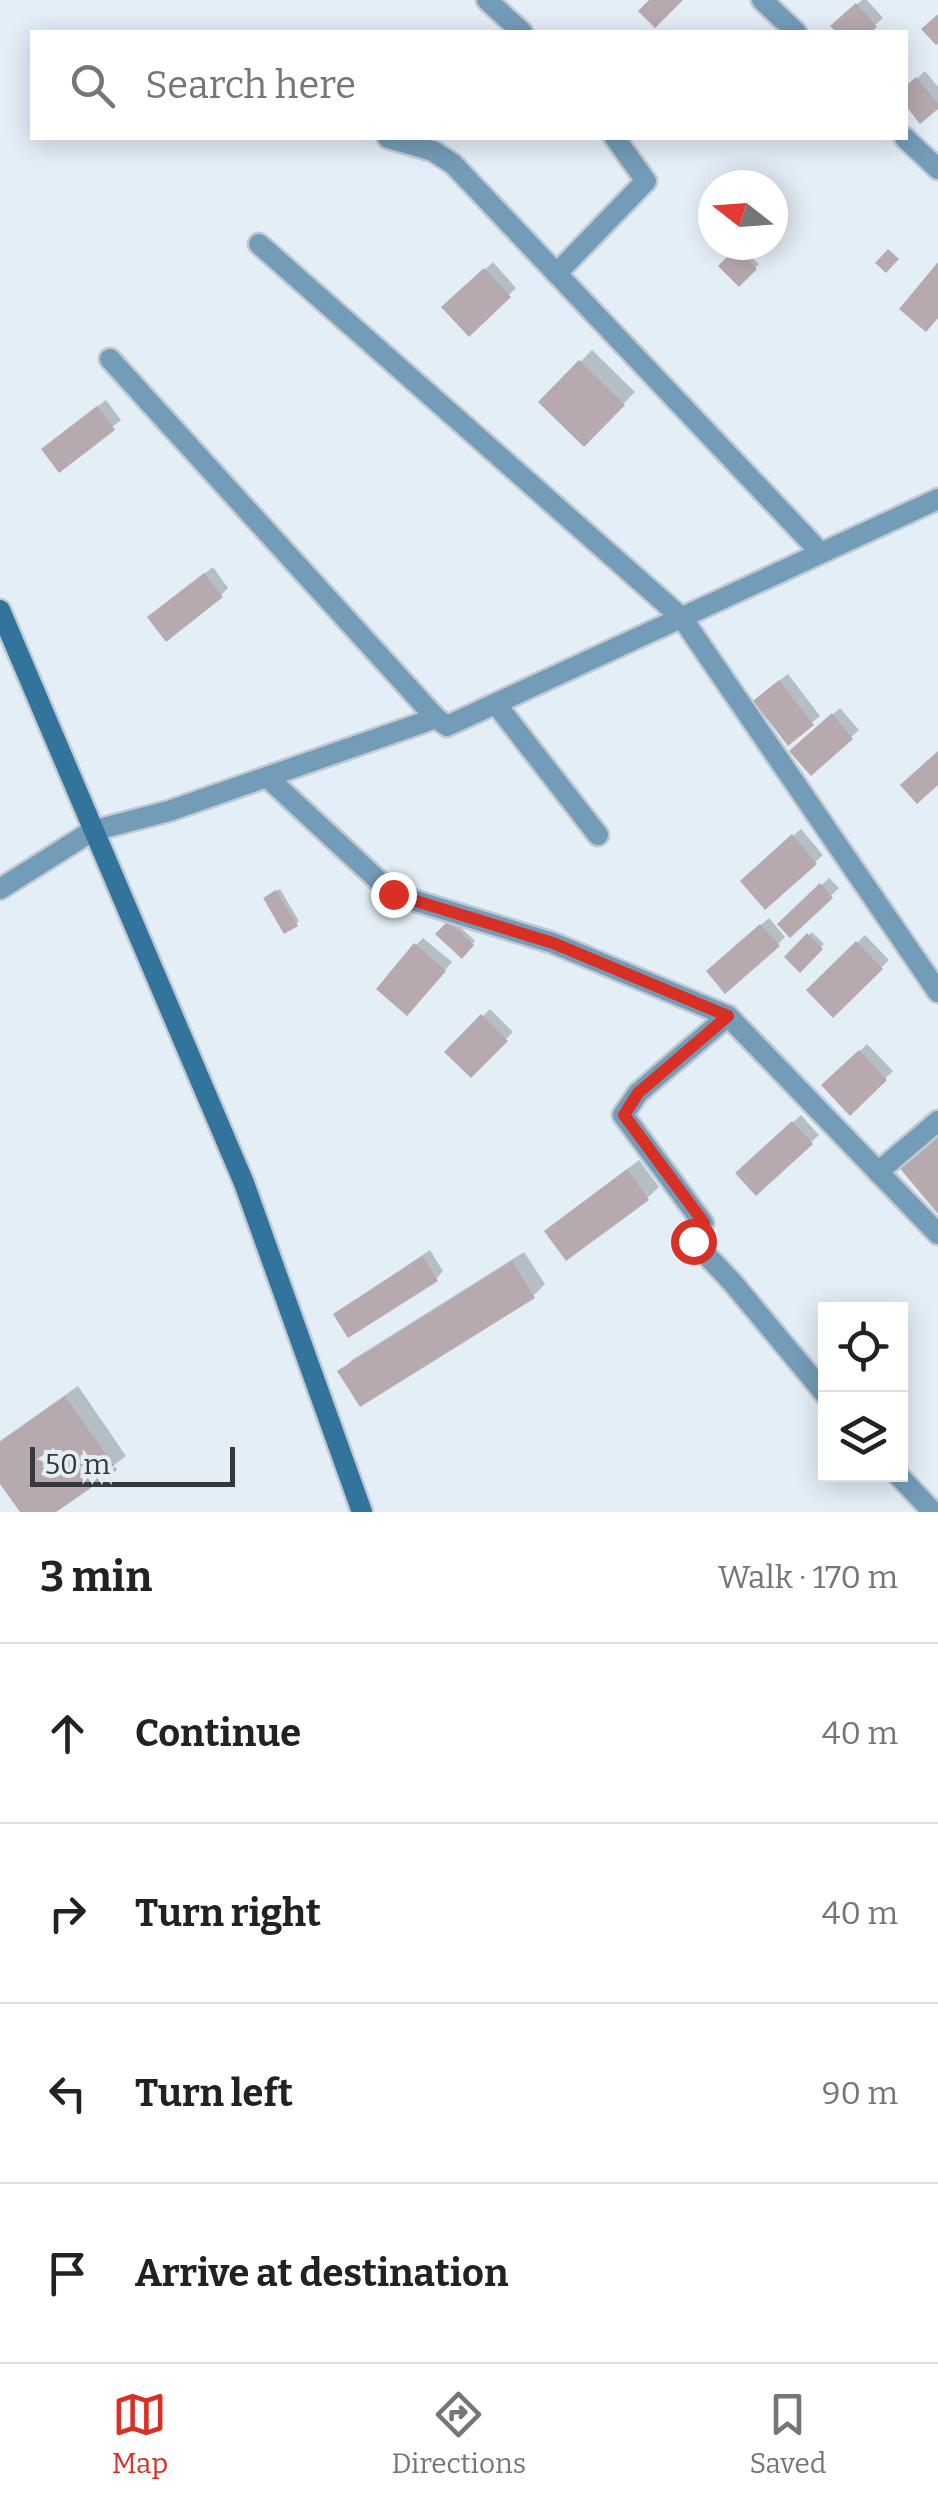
<!DOCTYPE html>
<meta charset="utf-8">
<style>
body{margin:0;font-family:Bitter,serif;background:#f6f6f6;color:#222}
.controls{position:absolute;right:30px;bottom:30px;display:grid;overflow:hidden;border-radius:0px;box-shadow:0 5px 25px #0003}
.controls button{width:90px;height:90px;display:grid;place-items:center;padding:0;border:0;border-bottom:2px solid #e0e0e0;background:#fff;color:#222;font:50px sans-serif}
.compass{position:absolute;left:698px;top:170px;width:90px;height:90px;border-radius:50%;background:#fff;box-shadow:0 5px 25px #0003;rotate:287deg}
.scale{position:absolute;left:30px;bottom:25px;width:205px;box-sizing:border-box;padding-left:10px;border:5px solid #35393c;border-top:0;font-size:28px;line-height:35px;white-space:nowrap;color:#35393c;-webkit-text-stroke:8px #e4eef7;paint-order:stroke}
.stop{position:absolute;width:30px;height:30px;margin:-22px;border:8px solid #d93025;border-radius:50%;background:#fff}
.stop.end{background:#d93025;border-color:#fff;box-shadow:0 2px 10px #0008}
.list{margin:0;padding:0;list-style:none}
h2{display:flex;justify-content:space-between;align-items:center;height:130px;margin:0;padding:0 40px;font-size:42px}
h2 small{font-size:32px;font-weight:400;color:#767676}
.list li{display:grid;grid-template-columns:65px 1fr auto;gap:30px;align-items:center;box-sizing:border-box;height:180px;padding:0 40px;border-top:2px solid #e0e0e0}
.list b{display:block;font-size:38px;white-space:nowrap}
.list em{font-size:32px;font-style:normal;color:#767676}
.icon{flex:none;width:55px;height:55px;fill:none;stroke:currentColor;stroke-width:2;stroke-linecap:round;stroke-linejoin:round}
.map{position:relative;flex:none;width:938px;height:1512px;overflow:hidden}
.search{position:absolute;background:#fff;box-shadow:0 5px 25px #0003;left:30px;right:30px;top:30px;height:110px;display:flex;align-items:center;gap:25px;box-sizing:border-box;padding:0 35px;border-radius:0px;color:#767676;font-size:38px}
.sheet{height:850px;background:#fff}
nav{display:flex;justify-content:space-around;align-items:center;box-sizing:border-box;height:140px;border-top:2px solid #e0e0e0;background:#fff;font-size:28px;color:#767676}
nav a{display:grid;justify-items:center;gap:5px}
nav .on{color:#d93025}
.map>svg:first-child{display:block}
.shadow{fill:#0003}
.building{fill:#b7aaaf}
.lines{fill:none;stroke-linecap:round;stroke-linejoin:round}
.street-casing{stroke:#c1cad2;stroke-width:25}
.secondary-casing{stroke:#c1cad2;stroke-width:25}
.street{stroke:#739cb8;stroke-width:20}
.secondary{stroke:#32749c;stroke-width:20}
.route{stroke:#d93025;stroke-width:12}
</style>
<div class="map">
<svg width="938" height="1512" viewBox="0 0 938 1512">
<rect width="100%" height="100%" fill="#e4eef7"/>
<g class="shadow">
<polygon points="862,0 867,0 883,18 867,32 839,32 833,26"/>
<polygon points="925,71 938,87 938,105 921,120 906,102 906,88"/>
<polygon points="740,247 759,264 739,284 721,266"/>
<polygon points="493,262 516,288 469,333 444,308"/>
<polygon points="592,350 635,392 584,444 541,402"/>
<polygon points="106,400 121,420 59,469 52,441"/>
<polygon points="213,567 228,588 221,595 158,610"/>
<polygon points="788,674 820,716 788,742 763,693"/>
<polygon points="840,708 859,730 811,773 800,744"/>
<polygon points="801,829 823,855 766,906 750,874"/>
<polygon points="829,878 839,888 790,935 780,924"/>
<polygon points="280,889 299,921 296,924 269,895"/>
<polygon points="769,918 785,937 778,944 717,964"/>
<polygon points="453,920 475,941 461,956 439,934"/>
<polygon points="812,932 824,944 800,969 787,957"/>
<polygon points="865,935 889,960 833,1015 809,990"/>
<polygon points="423,938 452,962 415,1005 416,945"/>
<polygon points="490,1009 513,1032 471,1075 448,1052"/>
<polygon points="867,1044 893,1071 850,1112 825,1085"/>
<polygon points="801,1115 819,1135 756,1193 739,1173"/>
<polygon points="639,1160 659,1187 647,1198 547,1231"/>
<polygon points="430,1250 443,1271 436,1279 336,1314"/>
<polygon points="524,1252 545,1284 533,1296 341,1371 352,1360"/>
<polygon points="78,1386 126,1456 52,1512 23,1512 0,1479 0,1441"/>
</g>
<g class="building">
<polygon points="649,0 683,0 655,28 638,11"/>
<polygon points="856,3 877,27 871,32 836,32 830,26"/>
<polygon points="938,14 938,43 936,45 921,29"/>
<polygon points="916,77 938,103 938,109 920,124 906,106 906,86"/>
<polygon points="736,248 757,269 739,287 718,266"/>
<polygon points="888,249 899,259 886,273 875,263"/>
<polygon points="938,262 938,318 926,332 899,309"/>
<polygon points="484,268 511,297 469,337 441,307"/>
<polygon points="579,360 625,405 584,447 538,402"/>
<polygon points="97,406 115,430 59,473 41,449"/>
<polygon points="204,573 223,597 166,642 147,617"/>
<polygon points="779,680 814,725 788,746 753,701"/>
<polygon points="832,713 853,739 811,776 789,751"/>
<polygon points="938,751 938,785 917,804 900,785"/>
<polygon points="792,834 817,864 765,910 740,881"/>
<polygon points="820,883 833,898 790,938 777,924"/>
<polygon points="276,890 298,926 284,934 263,898"/>
<polygon points="448,921 474,945 462,959 435,934"/>
<polygon points="760,924 780,946 725,994 706,971"/>
<polygon points="807,933 823,949 800,973 784,957"/>
<polygon points="856,941 883,969 833,1018 806,990"/>
<polygon points="414,943 446,971 407,1016 376,989"/>
<polygon points="481,1014 508,1041 471,1078 444,1052"/>
<polygon points="859,1050 887,1080 850,1116 821,1085"/>
<polygon points="792,1121 813,1144 756,1196 735,1173"/>
<polygon points="938,1131 938,1214 898,1166"/>
<polygon points="627,1169 649,1200 566,1261 544,1231"/>
<polygon points="422,1256 438,1281 348,1338 333,1314"/>
<polygon points="512,1261 535,1298 360,1407 337,1371"/>
<polygon points="65,1396 117,1470 56,1512 20,1512 0,1484 0,1442"/>
</g>
<g class="lines">
<g class="street-casing">
<g id="street">
<polyline points="487,0 522,32"/>
<polyline points="762,0 796,32"/>
<polyline points="388,138 433,151 453,164 821,553"/>
<polyline points="905,138 938,169"/>
<polyline points="259,244 682,618 938,992"/>
<polyline points="557,273 646,181 615,138"/>
<polyline points="110,359 436,718"/>
<polyline points="496,704 598,835"/>
<polyline points="267,777 393,894 553,943 728,1016"/>
<polyline points="0,889 92,831 169,811 436,718 447,726 938,499"/>
<polyline points="878,1172 938,1121"/>
<polyline points="826,1395 732,1282 693,1241 703,1223 623,1115 638,1093 728,1016 938,1234"/>
<polyline points="897,1474 933,1512"/>
</g>
</g>
<g class="secondary-casing">
<polyline id="secondary" points="0,610 244,1183 362,1512"/>
</g>
<use href="#street" class="street"/>
<use href="#secondary" class="secondary"/>
</g>
<g class="lines">
<polyline class="route" points="393,894 553,943 728,1016 638,1093 624,1115 704,1223 693,1241"/>
</g>
</svg>
<div class="controls">
<button><svg class="icon" aria-label="locate" viewBox="0 0 24 24"><circle cx="12" cy="12" r="6"/><path d="M12 2v4M12 18v4M2 12h4M18 12h4"/></svg></button>
<button><svg class="icon" aria-label="layers" viewBox="0 0 24 24"><path d="M12 4l9 5-9 5-9-5zM3 14l9 5 9-5"/></svg></button>
</div>
<svg class="compass" viewBox="-18 -18 36 36"><path d="M0-13l5 13h-10z" fill="#e53935"/><path d="M0 13l5-13h-10z" fill="#767676"/></svg>
<div class="scale">50 m</div>
<div class="stop" style="left:693px;top:1241px"></div>
<div class="stop end" style="left:393px;top:894px"></div>
<div class="search"><svg class="icon" aria-label="search" viewBox="0 0 24 24"><circle cx="10" cy="10" r="6"/><path d="M15 15l6 6"/></svg>Search here</div>
</div>
<section class="sheet">
<h2>3 min<small>Walk · 170 m</small></h2>
<ul class="list">
<li><svg class="icon" aria-label="ahead" viewBox="0 0 24 24"><path d="M12 20V5M6 11l6-6 6 6"/></svg><div><b>Continue</b></div><em>40 m</em></li>
<li><svg class="icon" aria-label="right" viewBox="0 0 24 24"><path d="M7 20v-9h11M14 6l5 5-5 5"/></svg><div><b>Turn right</b></div><em>40 m</em></li>
<li><svg class="icon" aria-label="left" viewBox="0 0 24 24"><path d="M17 20v-9H6M10 6l-5 5 5 5"/></svg><div><b>Turn left</b></div><em>90 m</em></li>
<li><svg class="icon" aria-label="arrive" viewBox="0 0 24 24"><path d="M6 21V4h12l-3 4 3 4H6"/></svg><div><b>Arrive at destination</b></div></li>
</ul>
</section>
<nav>
<a class="on"><svg class="icon" aria-label="map" viewBox="0 0 24 24"><path d="M3 6l6-2 6 2 6-2v14l-6 2-6-2-6 2zM9 4v14M15 6v14"/></svg>Map</a>
<a><svg class="icon" aria-label="directions" viewBox="0 0 24 24"><path d="M12 3l9 9-9 9-9-9zM9 14v-3h6M13 9l2 2-2 2"/></svg>Directions</a>
<a><svg class="icon" aria-label="saved" viewBox="0 0 24 24"><path d="M7 4h10v16l-5-4-5 4z"/></svg>Saved</a>
</nav>
